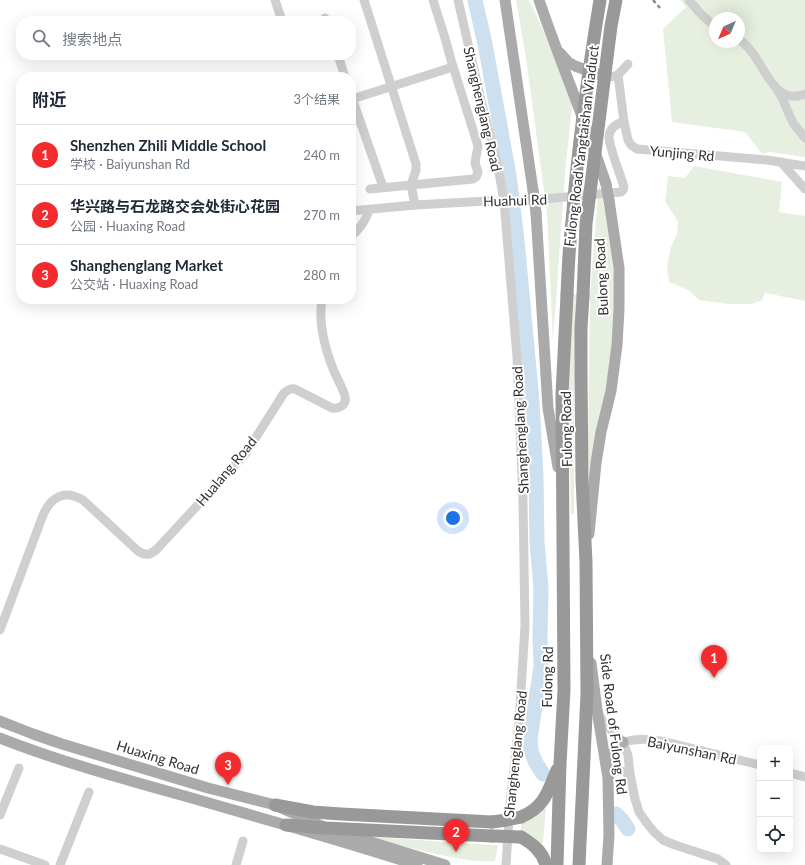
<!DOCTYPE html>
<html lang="zh">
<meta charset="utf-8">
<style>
body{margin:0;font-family:Lato,"Noto Sans SC",sans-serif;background:#f6f6f7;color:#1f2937}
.controls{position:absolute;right:12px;bottom:12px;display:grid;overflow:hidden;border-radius:8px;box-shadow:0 4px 16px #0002}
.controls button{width:36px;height:36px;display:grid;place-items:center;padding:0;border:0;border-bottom:1px solid #e0e1e3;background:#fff;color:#1f2937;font:20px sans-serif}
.compass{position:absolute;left:709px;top:12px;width:36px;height:36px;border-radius:50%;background:#fff;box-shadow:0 4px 16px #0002;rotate:224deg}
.you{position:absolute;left:453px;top:518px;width:14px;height:14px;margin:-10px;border:3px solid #fff;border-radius:50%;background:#1a73e8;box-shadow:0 0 0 6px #1a73e833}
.badge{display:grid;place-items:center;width:26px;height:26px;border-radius:50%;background:#f32a2e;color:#fff;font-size:13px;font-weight:700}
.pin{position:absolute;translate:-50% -33px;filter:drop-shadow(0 1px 2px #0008)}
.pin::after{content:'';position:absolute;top:21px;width:14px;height:12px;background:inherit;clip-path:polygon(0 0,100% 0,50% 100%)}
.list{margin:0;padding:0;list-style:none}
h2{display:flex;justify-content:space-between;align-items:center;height:52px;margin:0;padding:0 16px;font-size:17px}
h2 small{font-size:13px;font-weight:400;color:#747a83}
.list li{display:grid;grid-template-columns:26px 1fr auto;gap:12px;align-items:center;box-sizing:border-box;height:60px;padding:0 16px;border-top:1px solid #e0e1e3}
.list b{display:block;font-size:15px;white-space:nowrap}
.list p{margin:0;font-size:13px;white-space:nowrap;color:#747a83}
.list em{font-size:13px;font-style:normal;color:#747a83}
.icon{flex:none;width:22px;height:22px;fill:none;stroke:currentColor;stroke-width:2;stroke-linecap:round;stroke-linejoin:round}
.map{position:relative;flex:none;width:805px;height:865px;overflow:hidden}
.search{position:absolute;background:#fff;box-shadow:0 4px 16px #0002;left:16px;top:16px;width:340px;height:44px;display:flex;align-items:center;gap:10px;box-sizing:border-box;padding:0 14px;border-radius:16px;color:#747a83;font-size:15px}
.panel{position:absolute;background:#fff;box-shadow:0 4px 16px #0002;left:16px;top:72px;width:340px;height:232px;border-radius:16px}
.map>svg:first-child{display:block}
.green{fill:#e7f0e0;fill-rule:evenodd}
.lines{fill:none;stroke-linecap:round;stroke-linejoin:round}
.river{stroke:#cce0f0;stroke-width:15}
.minor{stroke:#cfcfcf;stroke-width:9}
.major{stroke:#aaa;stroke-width:11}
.highway{stroke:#999;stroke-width:13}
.rail{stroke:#878787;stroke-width:2.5;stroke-dasharray:4 3;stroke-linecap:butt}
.major-bridge{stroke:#aaa;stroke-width:11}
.highway-bridge{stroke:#999;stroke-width:13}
.labels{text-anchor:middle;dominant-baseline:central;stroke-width:4;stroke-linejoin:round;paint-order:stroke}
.street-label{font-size:14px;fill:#323232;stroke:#fff}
</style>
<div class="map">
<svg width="805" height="865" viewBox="0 0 805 865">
<rect width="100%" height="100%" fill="#fff"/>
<g class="green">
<polygon points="516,0 529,0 551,47 574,92 566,162 553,341 547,213 526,58"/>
<path d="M680 0H805V157L769 152 762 154 745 132 672 122 663 29 686 7ZM715 18H739V42H715Z"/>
<polygon points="694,166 782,182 779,212 805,216 805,301 765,293 762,300 752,304 728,304 699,300 688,290 669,282 667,266 671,247 677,234 678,222 665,201 668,176 685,178"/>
<polygon points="599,183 606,215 613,268 614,317 610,372 589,497 588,440 590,296"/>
<polygon points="570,295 576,295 574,395 574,514 571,514 568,373"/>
<polygon points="546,807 543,843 539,843 521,831 521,821"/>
<path d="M373 837 492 845H498L495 861C473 865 399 846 373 837Z"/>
</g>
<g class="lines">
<g class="river">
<polyline points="475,0 485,44 509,175 517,240 524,315 532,402 536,476 537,542 541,588 540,637 541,667 530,738 531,751 536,763 543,774"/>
<polyline points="616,814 622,820 628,829"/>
</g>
<g class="minor">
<polyline points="275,0 282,21"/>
<polyline points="364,0 416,164 416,170 411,185 415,205"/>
<polyline points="458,0 481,100 498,167 504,201 517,357 523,500 525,626 519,722 510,804 506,865"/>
<polyline points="689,0 699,12 715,27"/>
<polyline points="325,18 326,21"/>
<path d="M739 39C745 44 750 49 754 55 767 73 777 105 805 94"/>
<polyline points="338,55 345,77"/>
<polyline points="618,75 624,122 628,140 631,145 637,149 767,160 805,166"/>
<path d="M603 76C617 79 619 74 628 64"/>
<polyline points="778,91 782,98 793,123 805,138"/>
<polyline points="351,95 383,187"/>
<polyline points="352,99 453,67"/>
<polyline points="781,162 805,189"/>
<polyline points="370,189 473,179 476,177 478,172 475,163 478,146 451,60 445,38 433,0"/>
<path d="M351 211 415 205 487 201 510 202 621 192 623 190 624 187C621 177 617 167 614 157 612 151 609 143 609 136 610 128 617 123 624 122"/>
<path d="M351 236C360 229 366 220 369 210"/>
<path d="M0 630 43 515C51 497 64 489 83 500L138 551C145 556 151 555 157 549L246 453 284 393C288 390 290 388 295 389L332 408C339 409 347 405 345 397 345 392 336 377 334 371 325 349 318 323 322 299"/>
<polyline points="599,714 603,722 623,742 628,755 630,774 635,799 639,812 646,822 654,832 663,840 675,845 718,859 726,865"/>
<path d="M623 742C639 738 650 739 666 742L760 765"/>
<polyline points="790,773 805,777"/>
<path d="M608 778C615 769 621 770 630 774"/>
<polyline points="0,815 19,768"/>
<polyline points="0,849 45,865"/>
<polyline points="60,865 89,792"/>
<polyline points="236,865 243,841"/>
</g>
<g class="major">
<polyline points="505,0 533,190"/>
<path d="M539 0C560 62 586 122 606 184"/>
<polyline points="560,53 568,62 575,66 603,76"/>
<polyline points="536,213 548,408 558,467"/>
<polyline points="589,534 596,463 601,432 611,391 617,345 619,309 619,268 609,200"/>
<polyline points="591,663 597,710 608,778 609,835 607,865"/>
<polyline points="0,721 33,734 62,744 208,788 275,805 326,828 445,865"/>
<path d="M0 738C61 762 124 779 188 797 264 819 341 840 417 865"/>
<path d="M609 767C610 756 614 749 623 742"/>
</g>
<g class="highway">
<polyline points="275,805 313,812 341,814 492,822"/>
<path d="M521 817C545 807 548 791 557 770"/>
<polyline points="286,825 326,828 492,836"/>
<path d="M521 837C533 844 542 851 546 865"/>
<polyline points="557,865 560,764 564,690 562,394 567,295"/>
<polyline points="579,865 587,694 586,562 582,479 581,376 581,328 583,296"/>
</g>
<polyline class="rail" points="653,0 660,8"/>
<g class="major-bridge">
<polyline points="606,184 609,200"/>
<polyline points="533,190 536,213"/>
</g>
<g class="highway-bridge">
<path d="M567 295C568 270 569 246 572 221 578 147 588 73 600 0"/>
<polyline points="583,296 586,224 611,26 616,0"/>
<polyline points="492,822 507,820 521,817"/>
<polyline points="492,836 521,837"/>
</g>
</g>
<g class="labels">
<g class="street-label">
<text transform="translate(483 109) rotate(77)">Shanghenglang Road</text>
<text transform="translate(581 146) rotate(-83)">Fulong Road Yangtaishan Viaduct</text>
<text transform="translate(682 153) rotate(5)">Yunjing Rd</text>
<text transform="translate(515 200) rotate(-2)">Huahui Rd</text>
<text transform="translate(601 277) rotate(-93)">Bulong Road</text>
<text transform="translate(566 429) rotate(-91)">Fulong Road</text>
<text transform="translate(520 430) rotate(-93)">Shanghenglang Road</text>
<text transform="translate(226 471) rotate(-50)">Hualang Road</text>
<text transform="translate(547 677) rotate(-89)">Fulong Rd</text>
<text transform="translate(614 724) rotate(83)">Side Road of Fulong Rd</text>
<text transform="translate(692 750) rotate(12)">Baiyunshan Rd</text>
<text transform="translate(515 754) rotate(-84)">Shanghenglang Road</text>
<text transform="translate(158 757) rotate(17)">Huaxing Road</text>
</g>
</g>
</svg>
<div class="controls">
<button>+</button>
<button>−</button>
<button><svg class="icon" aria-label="locate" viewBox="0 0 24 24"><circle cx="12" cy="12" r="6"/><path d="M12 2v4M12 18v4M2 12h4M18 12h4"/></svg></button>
</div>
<svg class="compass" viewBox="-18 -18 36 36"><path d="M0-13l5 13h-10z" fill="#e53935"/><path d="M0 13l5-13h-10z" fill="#747a83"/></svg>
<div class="you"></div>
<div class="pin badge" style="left:714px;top:678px">1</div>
<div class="pin badge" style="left:456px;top:852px">2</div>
<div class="pin badge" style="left:228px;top:785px">3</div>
<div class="search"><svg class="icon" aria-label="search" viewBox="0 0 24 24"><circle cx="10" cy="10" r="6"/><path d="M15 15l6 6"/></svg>搜索地点</div>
<section class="panel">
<h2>附近<small>3个结果</small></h2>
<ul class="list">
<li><span class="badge">1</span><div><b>Shenzhen Zhili Middle School</b><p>学校 · Baiyunshan Rd</p></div><em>240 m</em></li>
<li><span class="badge">2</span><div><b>华兴路与石龙路交会处街心花园</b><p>公园 · Huaxing Road</p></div><em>270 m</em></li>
<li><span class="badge">3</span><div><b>Shanghenglang Market</b><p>公交站 · Huaxing Road</p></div><em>280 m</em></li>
</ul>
</section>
</div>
